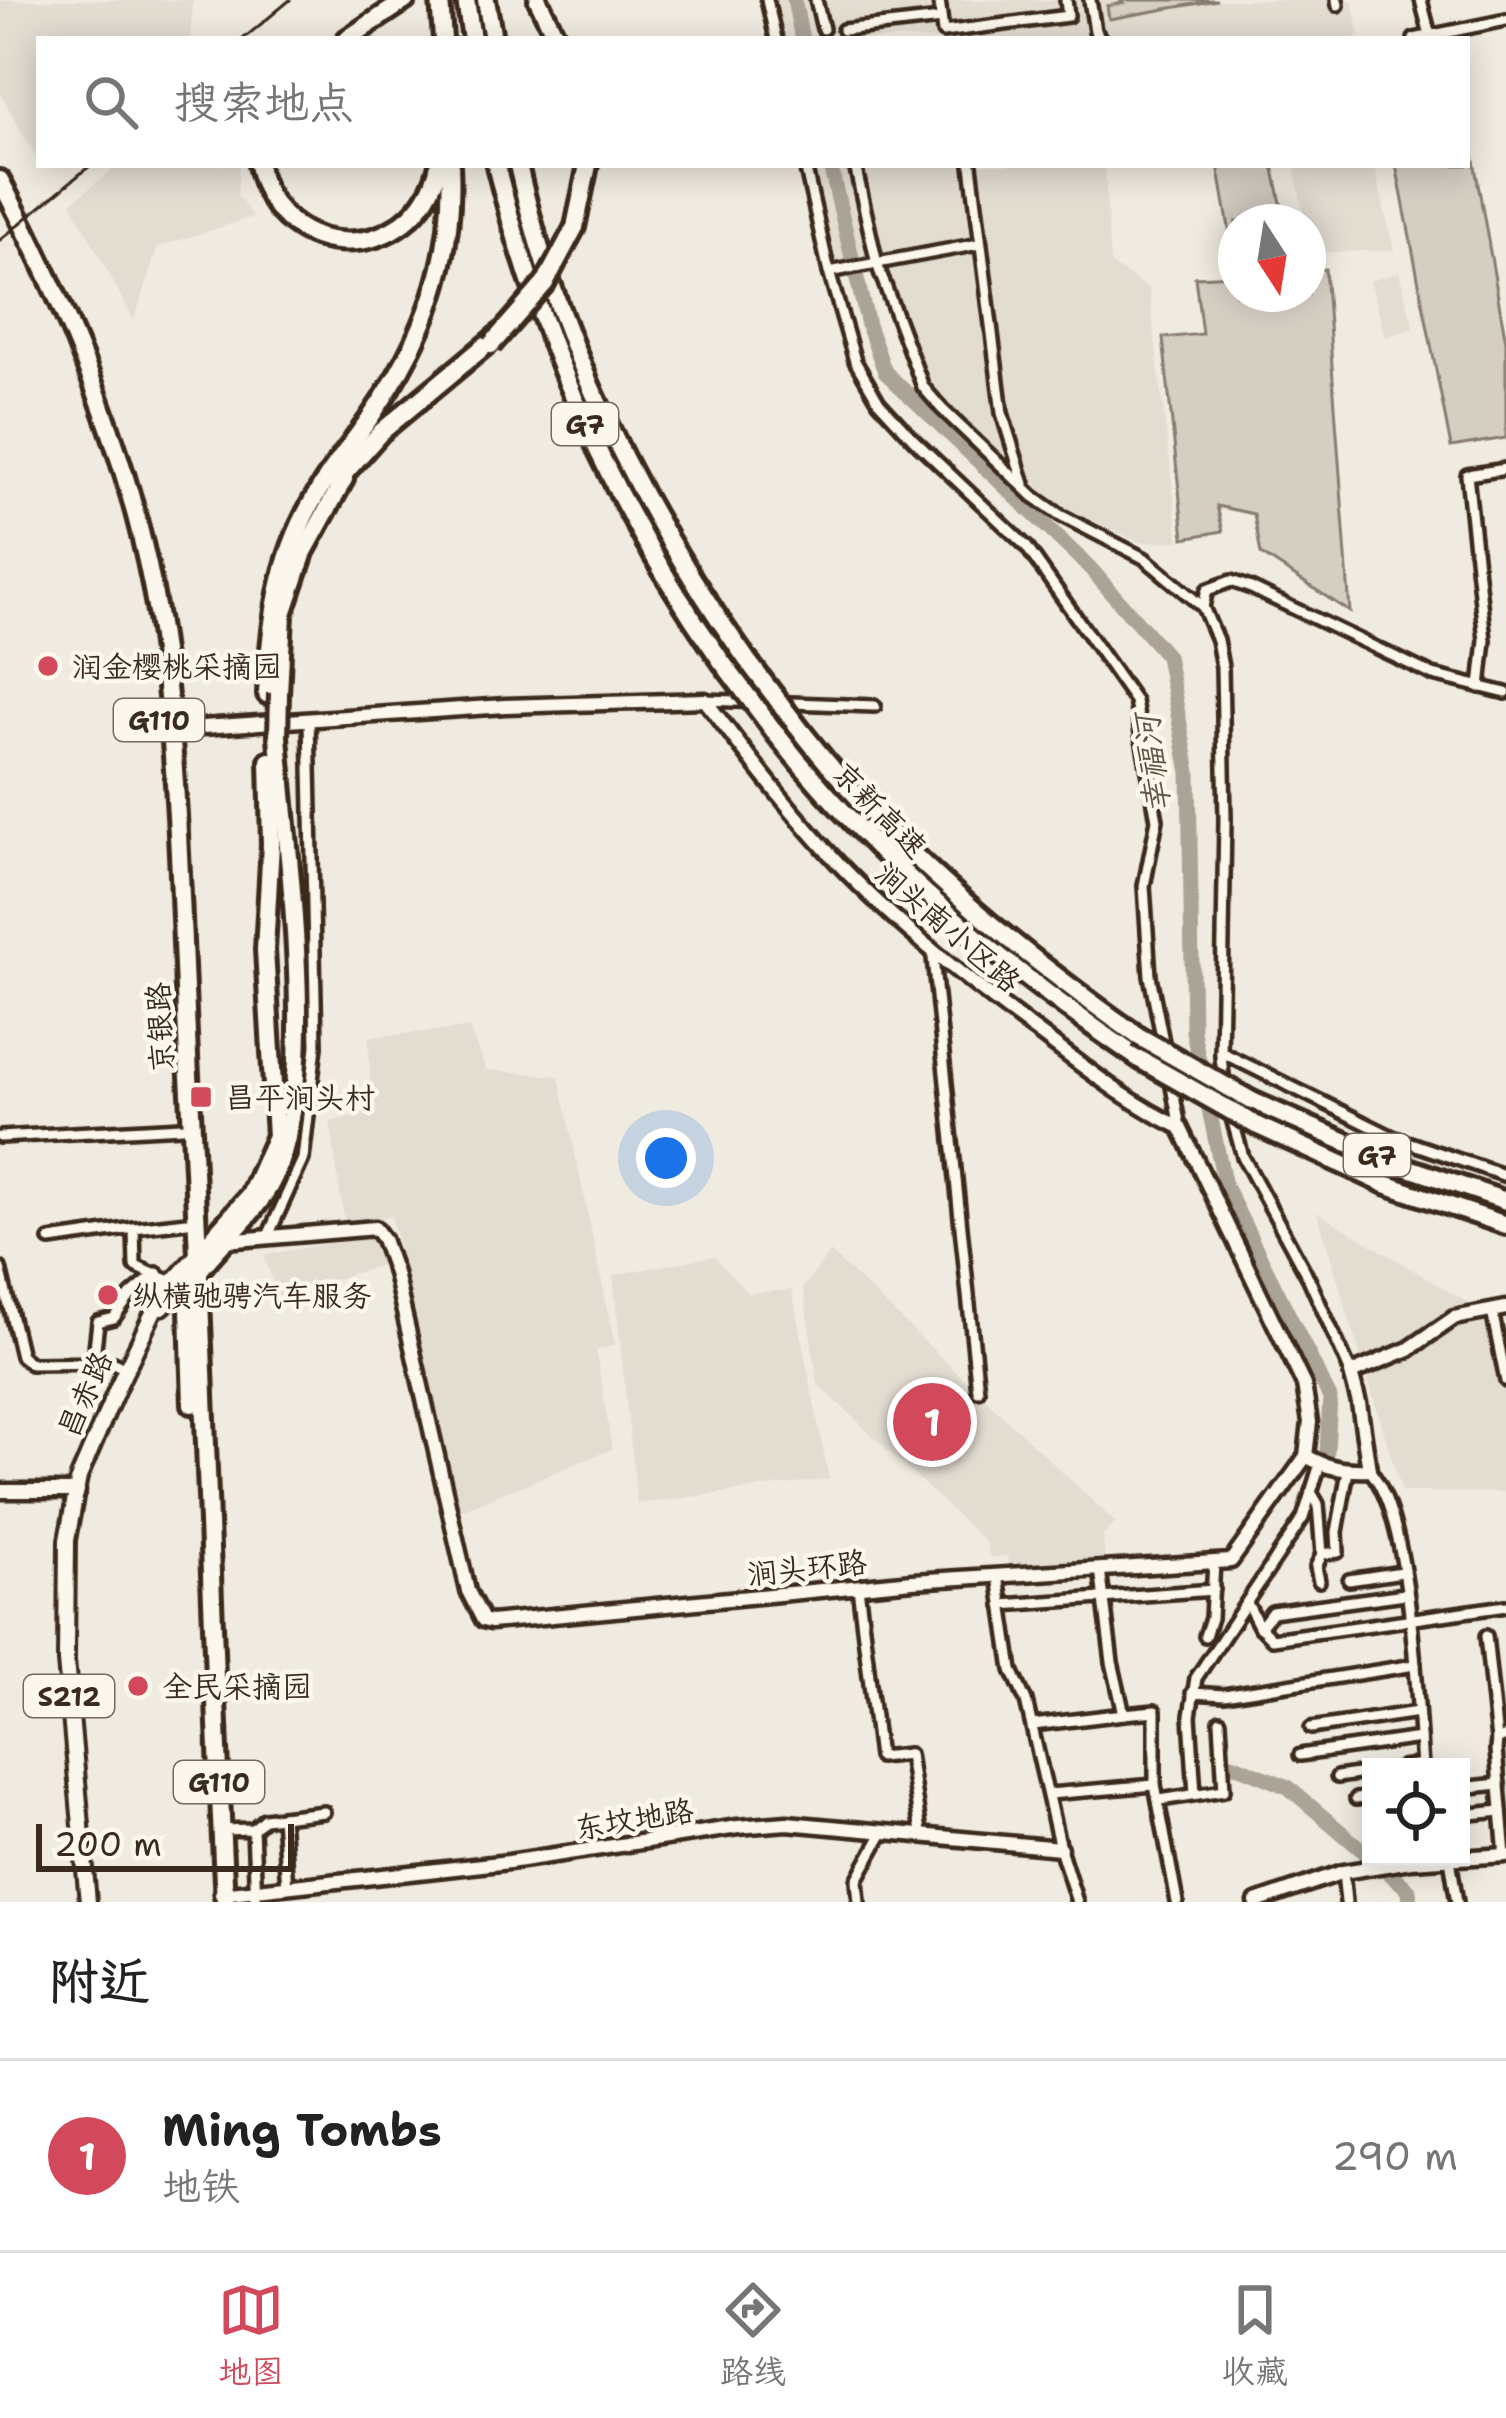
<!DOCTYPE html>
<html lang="zh">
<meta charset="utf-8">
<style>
body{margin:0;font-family:"Shantell Sans","LXGW WenKai TC",sans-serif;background:#f2f2f2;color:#222}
.controls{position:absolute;right:36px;bottom:36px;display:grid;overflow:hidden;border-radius:0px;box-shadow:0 6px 30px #0003}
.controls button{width:108px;height:108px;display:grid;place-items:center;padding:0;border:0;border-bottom:3px solid #e0e0e0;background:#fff;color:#222;font:60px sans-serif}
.compass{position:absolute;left:1218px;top:204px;width:108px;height:108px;border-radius:50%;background:#fff;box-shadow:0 6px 30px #0003;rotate:168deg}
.scale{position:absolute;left:36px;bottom:30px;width:258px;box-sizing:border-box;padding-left:12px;border:6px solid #3b2a1e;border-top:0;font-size:33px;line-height:42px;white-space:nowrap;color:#3b2a1e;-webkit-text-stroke:9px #fbf7ec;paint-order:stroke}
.you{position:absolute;left:666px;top:1158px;width:42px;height:42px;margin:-30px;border:9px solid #fff;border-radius:50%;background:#1a73e8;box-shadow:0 0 0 18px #1a73e833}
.badge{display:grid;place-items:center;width:78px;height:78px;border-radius:50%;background:#d1495b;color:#fff;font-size:39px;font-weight:700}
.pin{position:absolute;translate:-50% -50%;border:6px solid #fff;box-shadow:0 3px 12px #0006}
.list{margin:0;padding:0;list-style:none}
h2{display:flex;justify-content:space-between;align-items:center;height:156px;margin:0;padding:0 48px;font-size:51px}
h2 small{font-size:39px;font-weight:400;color:#767676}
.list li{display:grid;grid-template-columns:78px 1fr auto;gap:36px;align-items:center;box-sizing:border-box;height:192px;padding:0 48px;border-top:3px solid #e0e0e0}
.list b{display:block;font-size:45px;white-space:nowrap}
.list p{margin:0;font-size:39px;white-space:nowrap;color:#767676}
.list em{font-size:39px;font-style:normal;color:#767676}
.icon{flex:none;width:66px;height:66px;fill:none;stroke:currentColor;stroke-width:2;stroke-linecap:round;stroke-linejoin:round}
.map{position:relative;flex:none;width:1506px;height:1902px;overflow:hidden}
.search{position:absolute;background:#fff;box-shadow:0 6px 30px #0003;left:36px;right:36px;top:36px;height:132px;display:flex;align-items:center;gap:30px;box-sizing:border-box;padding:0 42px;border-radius:0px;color:#767676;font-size:45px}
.sheet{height:348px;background:#fff}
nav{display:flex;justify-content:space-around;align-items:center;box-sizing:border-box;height:168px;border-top:3px solid #e0e0e0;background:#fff;font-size:33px;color:#767676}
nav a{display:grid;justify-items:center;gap:6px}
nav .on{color:#d1495b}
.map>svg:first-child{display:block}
.built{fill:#e2dcd1}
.green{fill:#d5cec3;stroke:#887c70;stroke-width:3}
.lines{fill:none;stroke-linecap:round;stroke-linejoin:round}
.river{stroke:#aca397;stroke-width:15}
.street-casing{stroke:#3b2a1e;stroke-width:18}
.secondary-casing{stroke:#3b2a1e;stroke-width:21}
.primary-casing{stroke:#3b2a1e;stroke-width:22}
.highway-casing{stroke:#3b2a1e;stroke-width:26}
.street{stroke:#fbf7ec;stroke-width:9}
.secondary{stroke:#fbf7ec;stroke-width:12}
.primary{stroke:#fbf7ec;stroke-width:14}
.highway{stroke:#fbf7ec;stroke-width:16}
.rail{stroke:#3b2a1e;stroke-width:3}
.highway-bridge-casing{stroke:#3b2a1e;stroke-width:26;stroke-linecap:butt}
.highway-bridge{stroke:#fbf7ec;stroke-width:16}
.poi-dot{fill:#d1495b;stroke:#fbf7ec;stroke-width:4.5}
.labels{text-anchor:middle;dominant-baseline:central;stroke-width:9;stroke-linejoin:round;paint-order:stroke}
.shield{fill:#fbf7ec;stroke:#75685c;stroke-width:3}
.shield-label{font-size:27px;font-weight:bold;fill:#3b2a1e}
.poi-label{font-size:30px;fill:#3b2a1e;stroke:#fbf7ec;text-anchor:start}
.street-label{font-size:30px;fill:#3b2a1e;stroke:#fbf7ec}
.water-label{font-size:33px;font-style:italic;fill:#635448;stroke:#fbf7ec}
</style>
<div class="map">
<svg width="1506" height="1902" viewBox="0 0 1506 1902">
<rect width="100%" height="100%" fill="#f0ebe0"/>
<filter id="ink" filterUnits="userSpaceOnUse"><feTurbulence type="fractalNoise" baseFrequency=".00833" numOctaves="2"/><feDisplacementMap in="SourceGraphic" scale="24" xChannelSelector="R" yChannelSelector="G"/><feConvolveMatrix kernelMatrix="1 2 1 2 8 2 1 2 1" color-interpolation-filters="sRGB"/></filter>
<g filter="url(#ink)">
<g class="built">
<polygon points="0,0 193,0 190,39 39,39 39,163 0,93"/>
<polygon points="775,0 1352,0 1359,33 1354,38 1340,39 784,39"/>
<polygon points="118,165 239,165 237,195 253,217 158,247 134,321 71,203"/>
<polygon points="813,165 1105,165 1110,264 1149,288 1179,541 1139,542 1049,500 927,383 867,256 835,263"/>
<polygon points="1294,165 1374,165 1394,250 1311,253"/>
<polygon points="1399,272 1414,328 1386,337 1370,281"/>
<polygon points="469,1028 486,1070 559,1076 615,1345 596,1350 612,1449 459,1511 391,1215 345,1225 330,1122 370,1111 369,1037"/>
<polygon points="1317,1212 1493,1318 1506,1373 1506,1492 1402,1492"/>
<polygon points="371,1236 385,1264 278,1296 264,1255"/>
<polygon points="830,1252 1116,1523 1103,1535 1105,1565 1010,1570 1007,1555 990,1558 986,1543 818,1384 803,1288"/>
<polygon points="714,1256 747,1293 792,1290 829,1479 637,1504 613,1275"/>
</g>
<g class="green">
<polygon points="1120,0 1217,0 1109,19 1107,6 1124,3"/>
<polygon points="1467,121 1506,342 1506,438 1451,447 1396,165 1467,165"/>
<polygon points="1218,165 1273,165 1285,222 1236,222 1236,268"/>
<polygon points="1325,269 1350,612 1261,554 1254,514 1217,506 1223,531 1184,538 1163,338 1202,334 1195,277 1236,275 1236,294 1308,294 1308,270"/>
</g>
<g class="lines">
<g class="river">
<polyline points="794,0 802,39"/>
<polyline points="830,165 868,325 885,372 1090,568 1167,656 1189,772 1193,1032 1225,1186 1330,1398 1327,1451"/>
<polyline points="1232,1764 1288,1787 1409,1890 1410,1902"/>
</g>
<g class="street-casing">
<g id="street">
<polyline points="767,0 776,39"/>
<polyline points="816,0 823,29"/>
<polyline points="939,0 943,32 1068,16 1066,0"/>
<polyline points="1090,0 1095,31 1101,39"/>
<polyline points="1337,0 1338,5"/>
<polyline points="1421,0 1430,35"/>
<polyline points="843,30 941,19"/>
<polyline points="1414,39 1506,20"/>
<polyline points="805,165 829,272 855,361 879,402 914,440 1026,546 1135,701 1157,820 1144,886 1150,976 1180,1127"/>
<polyline points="855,165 877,264 923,387 942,409 1033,496 1060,515 1144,558 1203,607"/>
<polyline points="971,165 1002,413 1024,484"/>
<polyline points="829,272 979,244"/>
<polyline points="1480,687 1485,640 1467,475 1506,469"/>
<polyline points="705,700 875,706"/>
<polyline points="932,948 978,1391"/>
<polyline points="1221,1052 1393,1137 1506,1176"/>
<polyline points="1224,1083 1221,1057 1225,819 1222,667 1217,640 1203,607 1207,590 1231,581 1251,588 1433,675 1506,693"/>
<polyline points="1230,1111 1243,1157 1309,1279 1351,1373"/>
<polyline points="0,1137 182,1127"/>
<polyline points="267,1238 303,1159 316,1046 309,719"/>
<polyline points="50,1240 134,1228"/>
<polyline points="0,1268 21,1356 31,1364 114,1363 125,1369"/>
<polyline points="170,1281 135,1266 134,1228 187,1222"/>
<polyline points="1492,1311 1506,1381"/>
<polyline points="95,1348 98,1322 114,1318 131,1295 157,1273"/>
<path d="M1369 1470C1412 1515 1417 1701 1422 1767"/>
<polyline points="1311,1492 1318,1504 1322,1554 1338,1552 1337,1532 1348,1471"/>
<polyline points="1100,1569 1112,1662 1124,1714 1155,1711 1155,1785 1177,1902"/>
<polyline points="998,1576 1012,1670 1026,1701 1060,1848 1077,1902"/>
<polyline points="1349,1580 1402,1572"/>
<polyline points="1319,1581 1316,1567 1322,1554"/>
<polyline points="858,1587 879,1757 909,1754 921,1832"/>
<polyline points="1002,1605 1214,1590"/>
<polyline points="1248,1605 1259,1626 1272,1639 1506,1606"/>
<polyline points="1260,1628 1272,1612 1405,1594"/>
<polyline points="1205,1636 1211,1618 1214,1562"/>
<polyline points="1486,1636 1497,1740"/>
<polyline points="1192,1693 1224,1695 1415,1665"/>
<polyline points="1033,1725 1124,1714"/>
<polyline points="1311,1728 1418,1712"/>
<polyline points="1300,1755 1420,1738"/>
<polyline points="1402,1767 1422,1764"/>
<polyline points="1337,1777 1371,1772"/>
<polyline points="1461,1788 1499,1784"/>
<polyline points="1049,1794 1155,1785"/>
<polyline points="1195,1794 1190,1716 1196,1678 1303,1518 1320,1464"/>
<polyline points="1356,1799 1371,1797"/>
<polyline points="1160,1800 1224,1790 1220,1721"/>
<polyline points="1461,1815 1501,1811"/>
<polyline points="282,1817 287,1887"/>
<polyline points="253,1829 264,1819 324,1812"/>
<polyline points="221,1830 253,1829 256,1902"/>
<polyline points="1505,1856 1496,1750 1497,1740 1506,1736"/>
<polyline points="1450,1859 1457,1902"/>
<polyline points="1343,1872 1346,1902"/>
<polyline points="859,1902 857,1880 884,1831"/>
</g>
</g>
<g class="secondary-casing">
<g id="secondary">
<path d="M160 724 174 729 505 706 705 700C748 756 791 813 839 864 900 928 972 984 1043 1036 1087 1069 1130 1104 1180 1127L1304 1385 1310 1422 1306 1456 1231 1561 913 1581 491 1622 483 1620 468 1591 395 1273 383 1239 375 1228 225 1241"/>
<path d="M1306 1456C1326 1468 1345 1471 1369 1470L1359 1403 1351 1373 1409 1349 1454 1318 1506 1308"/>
<polyline points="0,1491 78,1491"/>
<polyline points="221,1894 509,1862 738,1827 787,1823 1060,1848"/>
<polyline points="1256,1902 1343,1872 1411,1861 1506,1855"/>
</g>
</g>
<g class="primary-casing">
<g id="primary">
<polyline points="162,1307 199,1271"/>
<polyline points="88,1902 66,1661 67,1540 79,1477 119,1384 162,1294 199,1253"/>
</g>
</g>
<g class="highway-casing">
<g id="highway">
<polyline points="440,0 443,39"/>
<polyline points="466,0 472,39"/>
<polyline points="486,0 493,39"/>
<polyline points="538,0 557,39"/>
<polyline points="347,39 406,0"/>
<path d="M258 165C280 268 416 266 439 165"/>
<path d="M496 165C541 344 615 511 722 662"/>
<path d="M518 165C558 344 641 511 747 660"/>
<path d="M0 180C81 334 148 502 166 677 180 809 182 943 189 1076 205 1351 211 1627 225 1902"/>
<polyline points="575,227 588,165"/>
<polyline points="336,483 381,432 498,335"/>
<polyline points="279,693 283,614 304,552 344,479"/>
<path d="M267 694C270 631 276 572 305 515 323 479 349 448 372 415 425 338 455 260 450 165"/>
<path d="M802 732C897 853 1013 948 1138 1036"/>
<path d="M777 735C880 865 1005 968 1141 1060"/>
<polyline points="1252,1101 1394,1163 1506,1201"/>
<polyline points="1256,1125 1385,1184 1506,1225"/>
<polyline points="199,1253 250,1195 276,1136 265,950 271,844 269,761"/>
<path d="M199 1271C223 1239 257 1214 274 1177 321 1074 286 852 278 736"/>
<polyline points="189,1310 192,1404"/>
</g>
</g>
<use href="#street" class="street"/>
<use href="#secondary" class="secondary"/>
<use href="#primary" class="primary"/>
<use href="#highway" class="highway"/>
<g class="rail">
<polyline points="243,39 290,0"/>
<polyline points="0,240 91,165"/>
</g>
<g class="highway-bridge-casing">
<g id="highway-bridge">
<polyline points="491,345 545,283 575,227"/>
<polyline points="747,660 802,732"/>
<polyline points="722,662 777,735"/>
<polyline points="278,736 279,693"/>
<polyline points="1138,1036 1252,1101"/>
<polyline points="1141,1060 1256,1125"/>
</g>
</g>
<use href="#highway-bridge" class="highway-bridge"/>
</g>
</g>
<g class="poi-dot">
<circle cx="48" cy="666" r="12"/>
<rect x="189" y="1085" width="24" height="24" rx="6"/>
<circle cx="108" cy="1295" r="12"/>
<circle cx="138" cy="1686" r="12"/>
</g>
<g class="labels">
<g class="shield">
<rect x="552" y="403" width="66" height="42" rx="9"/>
<rect x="114" y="699" width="90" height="42" rx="9"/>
<rect x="1344" y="1134" width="66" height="42" rx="9"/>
<rect x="24" y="1675" width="90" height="42" rx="9"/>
<rect x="174" y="1761" width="90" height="42" rx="9"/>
</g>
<g class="shield-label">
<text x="585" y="424">G7</text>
<text x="159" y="720">G110</text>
<text x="1377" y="1155">G7</text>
<text x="69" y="1696">S212</text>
<text x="219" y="1782">G110</text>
</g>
<g class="poi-label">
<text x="72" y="666">润金樱桃采摘园</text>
<text x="225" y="1097">昌平涧头村</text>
<text x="132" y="1295">纵横驰骋汽车服务</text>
<text x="162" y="1686">全民采摘园</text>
</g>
<g class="street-label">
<text transform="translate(880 810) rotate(46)">京新高速</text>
<text transform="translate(948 927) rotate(41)">涧头南小区路</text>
<text transform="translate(160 1027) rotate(-93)">京银路</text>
<text transform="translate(85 1394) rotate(-66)">昌赤路</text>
<text transform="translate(807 1568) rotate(-6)">涧头环路</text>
<text transform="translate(634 1819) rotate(-9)">东坟地路</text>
</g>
<g class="water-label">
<text transform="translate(1152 764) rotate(-97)">幸福河</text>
</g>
</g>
</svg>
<div class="controls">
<button><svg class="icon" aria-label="locate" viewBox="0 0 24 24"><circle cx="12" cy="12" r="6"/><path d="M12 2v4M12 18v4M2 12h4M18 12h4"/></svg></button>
</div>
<svg class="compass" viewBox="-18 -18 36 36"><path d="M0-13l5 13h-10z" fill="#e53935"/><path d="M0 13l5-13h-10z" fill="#767676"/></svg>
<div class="scale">200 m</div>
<div class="you"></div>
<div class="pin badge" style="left:932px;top:1422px">1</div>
<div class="search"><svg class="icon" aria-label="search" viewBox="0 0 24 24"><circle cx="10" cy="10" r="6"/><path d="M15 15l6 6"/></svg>搜索地点</div>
</div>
<section class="sheet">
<h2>附近<small></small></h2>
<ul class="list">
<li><span class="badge">1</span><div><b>Ming Tombs</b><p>地铁</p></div><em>290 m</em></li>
</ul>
</section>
<nav>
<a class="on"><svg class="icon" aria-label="map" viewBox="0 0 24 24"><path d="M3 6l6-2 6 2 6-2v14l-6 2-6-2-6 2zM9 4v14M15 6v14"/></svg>地图</a>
<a><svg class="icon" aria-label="directions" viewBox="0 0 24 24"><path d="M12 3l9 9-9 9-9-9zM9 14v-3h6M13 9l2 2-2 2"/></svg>路线</a>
<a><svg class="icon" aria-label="saved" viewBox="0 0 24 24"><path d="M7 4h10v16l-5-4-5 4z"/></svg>收藏</a>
</nav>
